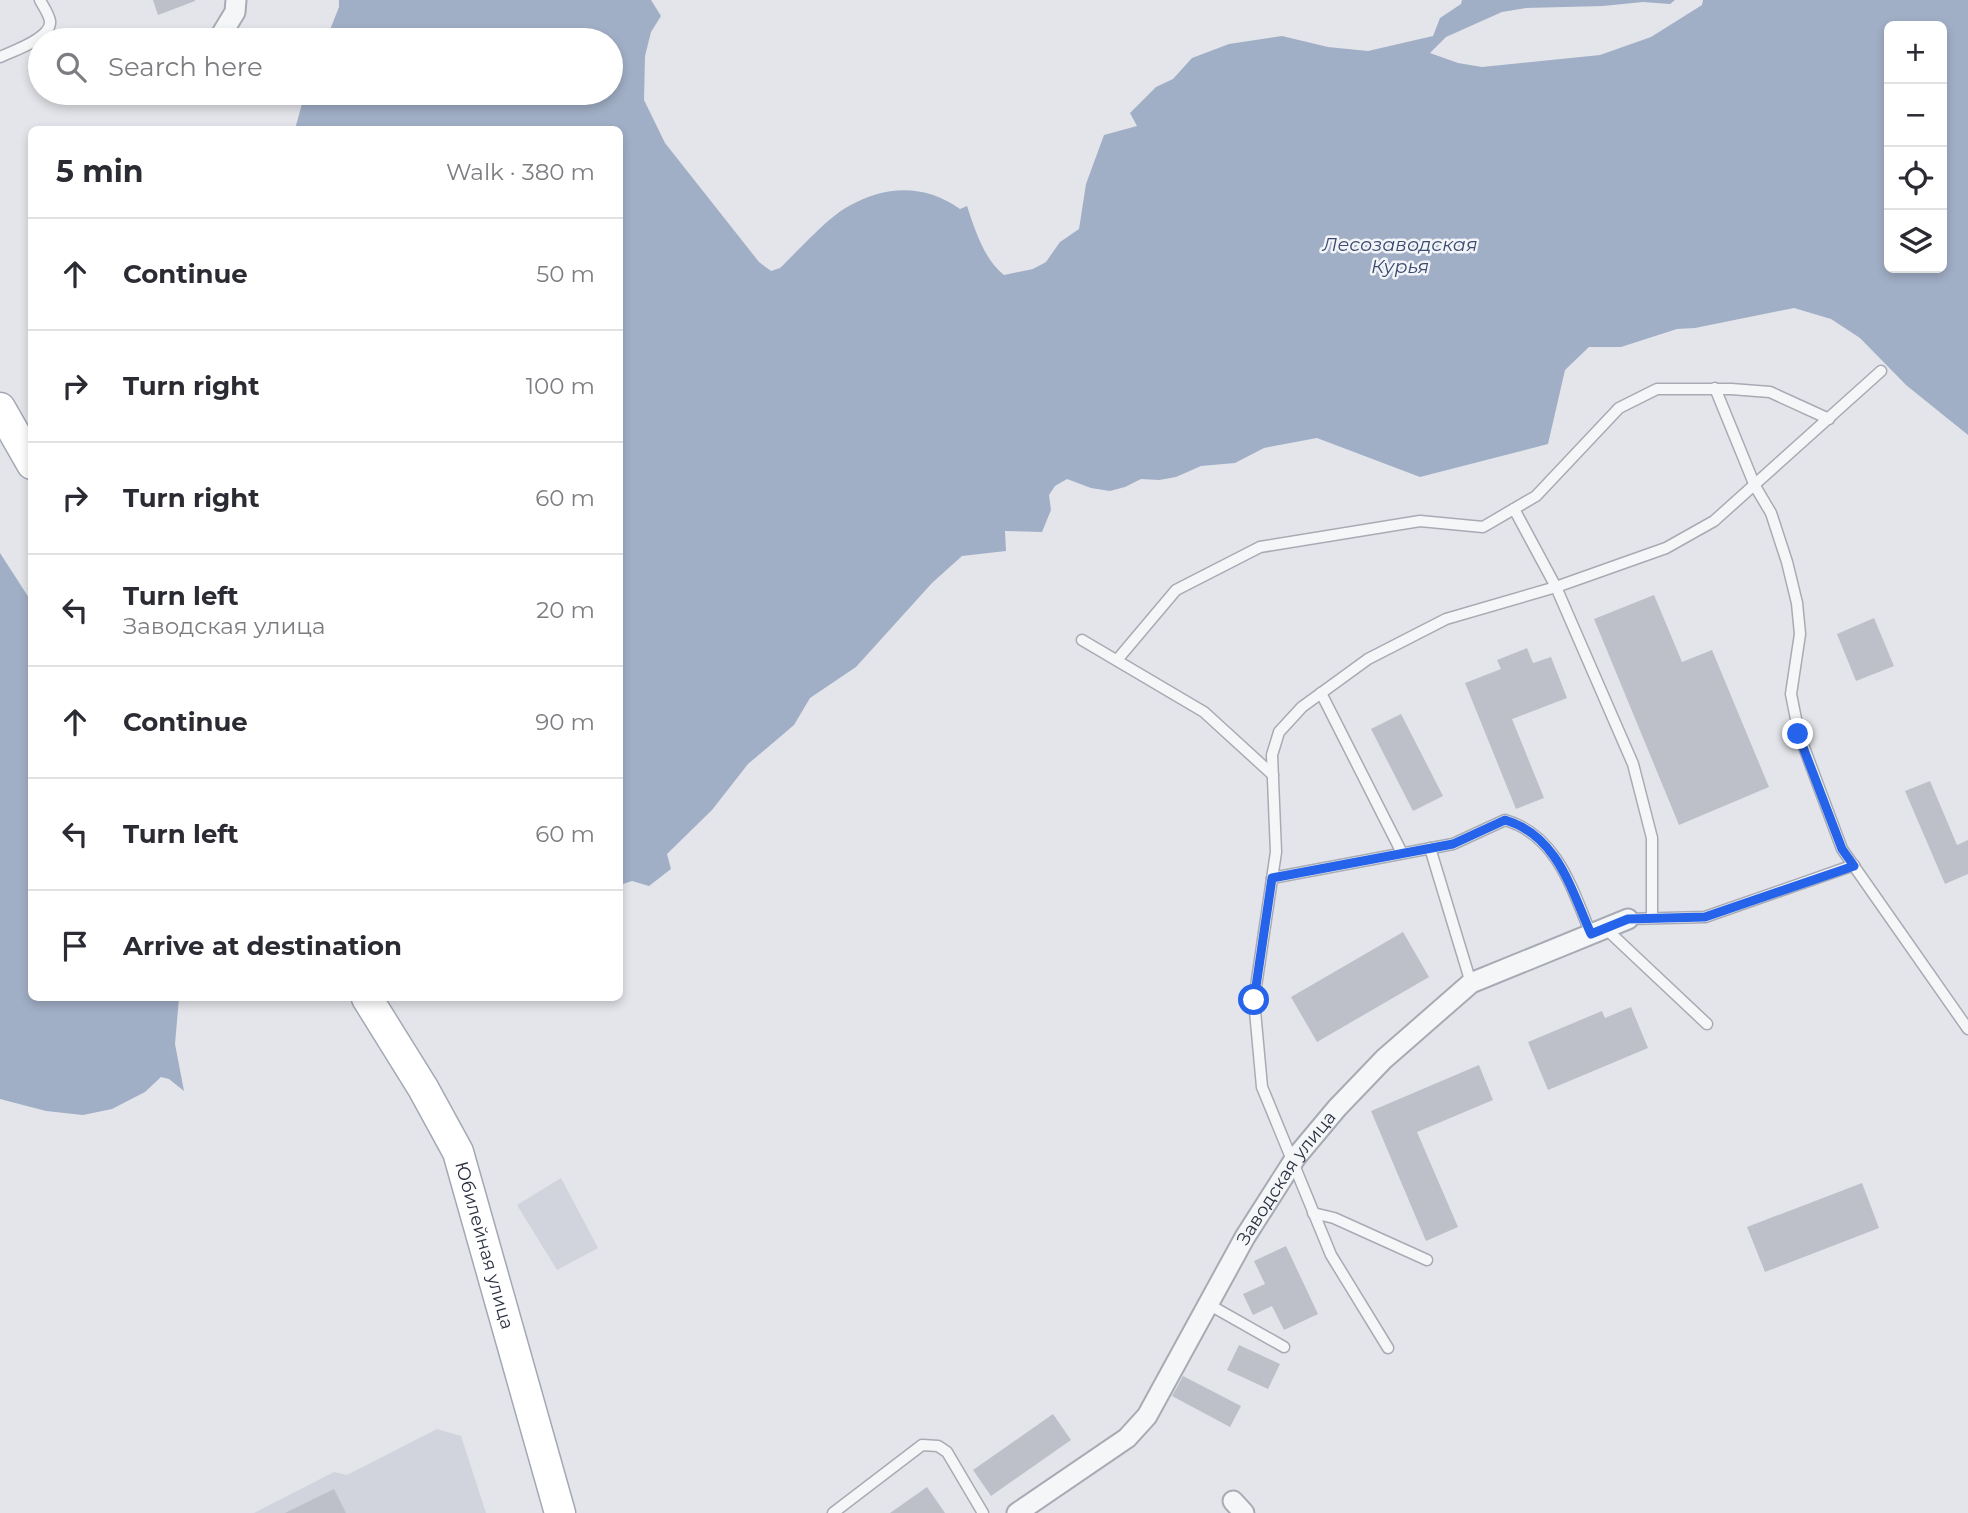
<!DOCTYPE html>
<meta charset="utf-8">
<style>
body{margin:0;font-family:Montserrat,sans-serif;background:#f7f7f7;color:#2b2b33}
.controls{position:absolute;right:21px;top:21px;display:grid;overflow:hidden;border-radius:10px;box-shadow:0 4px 10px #0003}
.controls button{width:63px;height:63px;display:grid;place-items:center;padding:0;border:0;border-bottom:2px solid #e1e1e2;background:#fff;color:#2b2b33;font:35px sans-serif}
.stop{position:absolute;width:21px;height:21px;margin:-16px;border:5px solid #2563eb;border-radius:50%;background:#fff}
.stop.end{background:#2563eb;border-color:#fff;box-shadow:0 2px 7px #0008}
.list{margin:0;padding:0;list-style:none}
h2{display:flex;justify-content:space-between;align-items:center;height:91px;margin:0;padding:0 28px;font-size:30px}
h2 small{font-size:23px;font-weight:400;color:#7c7c81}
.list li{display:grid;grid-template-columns:46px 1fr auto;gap:21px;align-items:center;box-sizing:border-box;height:112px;padding:0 28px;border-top:2px solid #e1e1e2}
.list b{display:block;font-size:26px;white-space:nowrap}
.list p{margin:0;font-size:23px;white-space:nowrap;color:#7c7c81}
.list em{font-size:23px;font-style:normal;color:#7c7c81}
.icon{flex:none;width:38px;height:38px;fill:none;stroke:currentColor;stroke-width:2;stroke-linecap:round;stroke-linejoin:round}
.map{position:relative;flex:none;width:1968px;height:1513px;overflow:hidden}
.search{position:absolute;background:#fff;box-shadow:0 4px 10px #0003;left:28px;top:28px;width:595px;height:77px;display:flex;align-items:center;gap:18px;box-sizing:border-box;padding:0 24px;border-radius:38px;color:#7c7c81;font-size:26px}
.panel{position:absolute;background:#fff;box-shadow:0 4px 10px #0003;left:28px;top:126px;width:595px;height:875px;border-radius:10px}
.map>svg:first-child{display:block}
.built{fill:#d1d4dc}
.water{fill:#a1afc6;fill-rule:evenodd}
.building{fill:#bdc0c9}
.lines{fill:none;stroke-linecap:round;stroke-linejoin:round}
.service-casing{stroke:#a8abb4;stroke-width:13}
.minor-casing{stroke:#a8abb4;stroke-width:23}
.primary-casing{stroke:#a3a8b4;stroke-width:33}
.service{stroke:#f5f6f8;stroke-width:10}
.minor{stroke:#f5f6f8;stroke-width:19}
.primary{stroke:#fff;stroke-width:30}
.route{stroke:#2563eb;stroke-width:9}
.labels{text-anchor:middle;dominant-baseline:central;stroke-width:5;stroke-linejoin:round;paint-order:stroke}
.street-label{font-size:18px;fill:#2c3141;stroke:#f2f4f7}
.water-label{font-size:19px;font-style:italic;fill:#3a4b71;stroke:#f2f4f7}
</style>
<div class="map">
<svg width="1968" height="1513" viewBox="0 0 1968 1513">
<rect width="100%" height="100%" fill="#e3e5ea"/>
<g class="built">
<polygon points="561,1178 598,1248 557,1270 517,1205"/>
<polygon points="437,1429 461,1436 486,1513 254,1513 334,1472 347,1475"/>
</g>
<g class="water">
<path d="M339 0H651L661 16 651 32 645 56 644 100 665 143 759 262 771 271 780 268C798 251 829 216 849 206 886 185 925 184 960 209L967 206C975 230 984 259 1004 275L1033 269 1046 262 1060 242 1079 229 1086 184 1104 135 1137 126 1130 113 1156 87 1173 79 1192 58 1229 44 1282 36 1328 47 1368 51 1433 36 1440 18 1461 4 1462 0H1675L1670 4 1643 2 1603 6 1526 8 1502 12 1446 37 1430 53 1458 63 1482 67 1600 55 1651 37 1702 5 1703 0H1968V435L1906 385 1860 338 1831 319 1794 308 1695 328 1677 329 1621 347H1589L1565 370 1548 444 1420 477 1317 438 1264 448 1235 463 1201 466 1176 477 1159 480 1141 479 1125 487 1110 491 1091 488 1067 479 1055 486 1049 495 1051 510 1042 532 1005 531 1006 551 962 556 932 583 856 667 810 698 794 725 748 764 712 810 667 854 671 869 649 886 632 881 620 885V130L295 129 305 93H611V40H326L339 7ZM1889 26H1942V268H1889Z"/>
<polygon points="0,553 31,601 32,998 179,998 175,1044 184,1091 169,1079 161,1077 145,1092 112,1109 83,1115 46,1111 0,1099"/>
</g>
<g class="building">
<polygon points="153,0 195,0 195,1 158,15"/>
<polygon points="1654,595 1682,662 1712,650 1769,787 1679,825 1594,619"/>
<polygon points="1874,618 1894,666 1856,681 1837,634"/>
<polygon points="1527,648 1533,663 1551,657 1567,698 1512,719 1544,798 1516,809 1465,683 1501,669 1497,660"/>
<polygon points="1401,714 1443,796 1413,811 1371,729"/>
<polygon points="1930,781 1957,845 1968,840 1968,874 1945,884 1905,791"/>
<polygon points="1403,932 1429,977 1317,1042 1291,997"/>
<polygon points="1631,1007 1648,1048 1548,1090 1528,1042 1602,1011 1605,1018"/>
<polygon points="1479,1065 1493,1100 1417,1132 1458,1227 1426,1241 1371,1111"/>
<polygon points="1862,1183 1879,1228 1765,1272 1747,1227"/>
<polygon points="1286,1246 1318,1314 1284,1330 1272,1306 1253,1315 1243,1294 1265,1284 1254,1261"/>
<polygon points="1239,1345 1280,1364 1268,1389 1227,1370"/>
<polygon points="1183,1376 1241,1406 1230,1427 1172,1396"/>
<polygon points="1053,1414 1071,1440 991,1496 973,1470"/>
<polygon points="927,1487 945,1513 890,1513"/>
<polygon points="334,1489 346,1513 285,1513"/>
</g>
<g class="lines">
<g class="service-casing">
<g id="service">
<path d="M0 57C13 51 52 38 50 21 49 14 43 6 40 0"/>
<polyline points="1715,388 1755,486 1771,513 1787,562 1797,603 1800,634 1791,694 1799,734 1842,849 1968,1029"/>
<polyline points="1082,640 1204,712 1273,775"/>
<polyline points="1117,660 1176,590 1260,547 1420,521 1483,527 1536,496 1619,408 1657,389 1731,389 1770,392 1829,419"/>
<polyline points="1321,693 1402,853"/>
<polyline points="1430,848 1471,983"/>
<path d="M1272 878 1453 844 1505 820C1557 835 1572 889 1591 934"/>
<polyline points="1652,917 1652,838 1633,764 1556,587 1666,548 1714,521 1881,371"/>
<polyline points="1628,919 1705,917 1854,865"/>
<polyline points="1605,928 1707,1024"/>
<polyline points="1313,1213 1334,1218 1427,1260"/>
<polyline points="1208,1304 1284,1347"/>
<polyline points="1388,1348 1331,1255 1262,1087 1254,1000 1276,852 1272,755 1279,732 1302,707 1368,659 1446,619 1556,587 1514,509"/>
<polyline points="833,1513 922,1445 938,1446 947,1452 983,1513"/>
</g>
</g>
<g class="minor-casing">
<g id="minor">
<polyline points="218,40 235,12 236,0"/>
<polyline points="1233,1501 1244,1513"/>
<path id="s1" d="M1017 1513 1127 1438 1147 1416 1245 1237 1296 1157 1337 1108 1384 1059 1471 983 1628 919"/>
</g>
</g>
<g class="primary-casing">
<g id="primary">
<polyline points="0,408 32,464"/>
<path id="s2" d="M367 998 423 1088 458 1152 560 1513"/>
</g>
</g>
<use href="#service" class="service"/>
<use href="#minor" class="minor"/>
<use href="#primary" class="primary"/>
</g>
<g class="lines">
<path class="route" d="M1254 1000 1272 878 1453 844 1505 820C1557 835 1571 889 1591 934L1628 919 1705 917 1854 866 1842 849 1798 734"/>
</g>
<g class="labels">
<g class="street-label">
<text stroke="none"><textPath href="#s1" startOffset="439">Заводская улица</textPath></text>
<text stroke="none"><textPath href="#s2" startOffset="276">Юбилейная улица</textPath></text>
</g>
<g class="water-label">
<text x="1400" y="244">Лесозаводская<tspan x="1400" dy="22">Курья</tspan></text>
</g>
</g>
</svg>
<div class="controls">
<button>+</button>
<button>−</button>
<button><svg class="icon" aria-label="locate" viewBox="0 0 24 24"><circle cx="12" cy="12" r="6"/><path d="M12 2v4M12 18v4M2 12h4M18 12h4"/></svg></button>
<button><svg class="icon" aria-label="layers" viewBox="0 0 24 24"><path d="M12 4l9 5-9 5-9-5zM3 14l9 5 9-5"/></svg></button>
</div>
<div class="stop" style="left:1254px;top:1000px"></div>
<div class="stop end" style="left:1798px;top:734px"></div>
<div class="search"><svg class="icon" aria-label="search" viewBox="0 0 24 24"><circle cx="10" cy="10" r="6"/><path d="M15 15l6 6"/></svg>Search here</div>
<section class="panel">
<h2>5 min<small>Walk · 380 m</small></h2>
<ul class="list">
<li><svg class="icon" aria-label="ahead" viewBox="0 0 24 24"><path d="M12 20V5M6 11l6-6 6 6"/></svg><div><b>Continue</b></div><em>50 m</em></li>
<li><svg class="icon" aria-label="right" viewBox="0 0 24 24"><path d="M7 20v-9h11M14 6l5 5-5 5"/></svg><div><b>Turn right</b></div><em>100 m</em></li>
<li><svg class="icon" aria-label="right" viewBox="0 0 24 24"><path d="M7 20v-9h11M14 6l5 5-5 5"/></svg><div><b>Turn right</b></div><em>60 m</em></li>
<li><svg class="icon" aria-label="left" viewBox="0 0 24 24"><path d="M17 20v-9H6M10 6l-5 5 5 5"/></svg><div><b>Turn left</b><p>Заводская улица</p></div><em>20 m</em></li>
<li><svg class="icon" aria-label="ahead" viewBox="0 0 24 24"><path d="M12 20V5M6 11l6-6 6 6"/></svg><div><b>Continue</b></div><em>90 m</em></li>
<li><svg class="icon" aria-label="left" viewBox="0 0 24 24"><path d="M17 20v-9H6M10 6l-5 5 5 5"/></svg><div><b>Turn left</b></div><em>60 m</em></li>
<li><svg class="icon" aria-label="arrive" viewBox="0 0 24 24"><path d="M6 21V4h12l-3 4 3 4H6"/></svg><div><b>Arrive at destination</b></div></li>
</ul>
</section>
</div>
